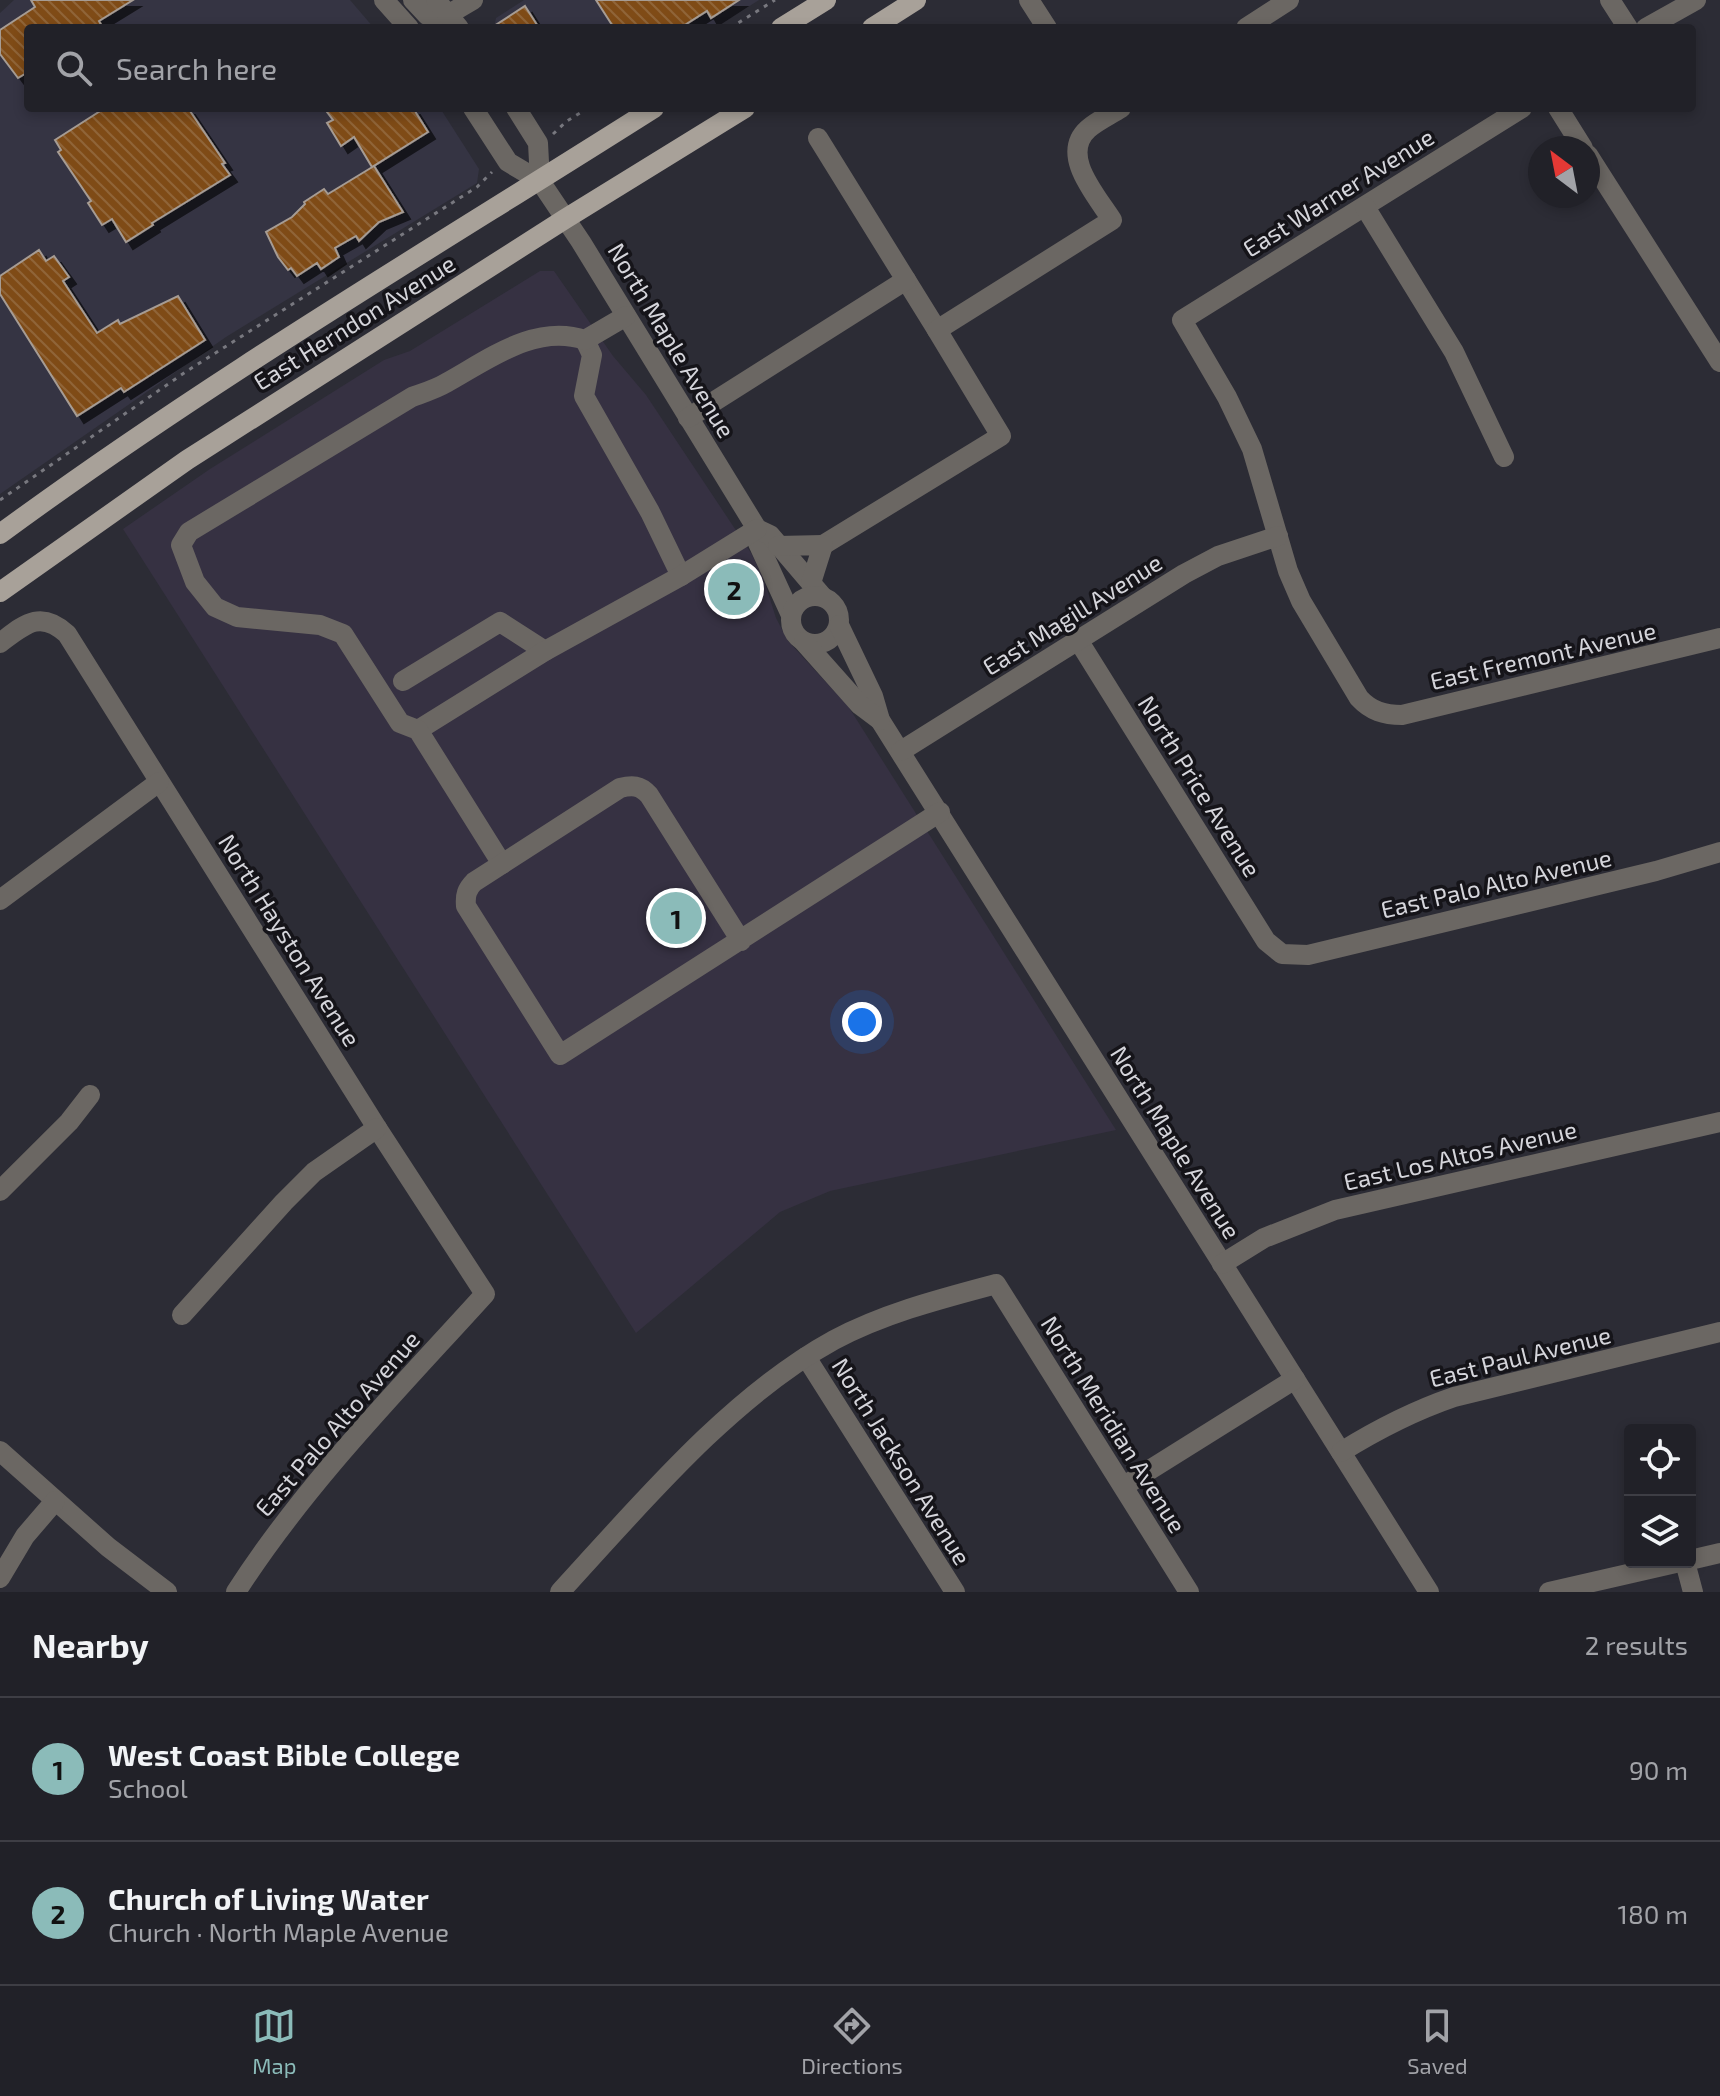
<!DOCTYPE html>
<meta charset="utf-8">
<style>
body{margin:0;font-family:"Exo 2",sans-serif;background:#292930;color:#f1f3f6}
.controls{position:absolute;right:24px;bottom:24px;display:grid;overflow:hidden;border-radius:8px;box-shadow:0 4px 12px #0003}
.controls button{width:72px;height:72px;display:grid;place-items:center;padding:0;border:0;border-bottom:2px solid #3e3e45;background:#212128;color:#f1f3f6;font:40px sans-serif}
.compass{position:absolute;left:1528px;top:136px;width:72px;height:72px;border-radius:50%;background:#212128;box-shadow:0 4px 12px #0003;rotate:328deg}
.you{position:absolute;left:862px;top:1022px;width:28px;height:28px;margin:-20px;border:6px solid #fff;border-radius:50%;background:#1a73e8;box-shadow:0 0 0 12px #1a73e833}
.badge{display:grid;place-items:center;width:52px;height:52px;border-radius:50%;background:#8bbbb9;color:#111;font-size:26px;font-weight:700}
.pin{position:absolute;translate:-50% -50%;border:4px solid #fff;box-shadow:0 2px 8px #0006}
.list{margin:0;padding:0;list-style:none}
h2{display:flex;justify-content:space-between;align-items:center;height:104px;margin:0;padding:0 32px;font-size:34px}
h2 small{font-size:26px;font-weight:400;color:#a2a3a8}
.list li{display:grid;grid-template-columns:52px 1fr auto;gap:24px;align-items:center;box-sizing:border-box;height:144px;padding:0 32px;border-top:2px solid #3e3e45}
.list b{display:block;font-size:30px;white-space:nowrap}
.list p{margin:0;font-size:26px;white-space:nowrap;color:#a2a3a8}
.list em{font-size:26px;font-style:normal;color:#a2a3a8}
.icon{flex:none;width:44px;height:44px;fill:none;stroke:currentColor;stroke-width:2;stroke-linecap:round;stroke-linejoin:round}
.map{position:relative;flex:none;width:1720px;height:1592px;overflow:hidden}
.search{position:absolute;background:#212128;box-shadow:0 4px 12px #0003;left:24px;right:24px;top:24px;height:88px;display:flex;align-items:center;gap:20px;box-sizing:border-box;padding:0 28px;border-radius:8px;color:#a2a3a8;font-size:30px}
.sheet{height:392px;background:#212128}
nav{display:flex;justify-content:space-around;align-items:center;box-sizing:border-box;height:112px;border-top:2px solid #3e3e45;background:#212128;font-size:22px;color:#a2a3a8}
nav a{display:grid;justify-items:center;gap:4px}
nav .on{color:#8bbbb9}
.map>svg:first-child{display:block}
.built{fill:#353443}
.education{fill:#363142}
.building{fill:url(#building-back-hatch);stroke:#a69c94;stroke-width:2;filter:url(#shadow)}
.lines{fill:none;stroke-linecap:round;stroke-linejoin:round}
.path{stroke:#78787f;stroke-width:3;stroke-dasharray:4 6;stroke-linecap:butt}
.minor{stroke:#6b6763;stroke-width:20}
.major{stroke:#a8a199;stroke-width:20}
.labels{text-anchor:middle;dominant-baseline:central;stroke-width:7;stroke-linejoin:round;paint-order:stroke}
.street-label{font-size:24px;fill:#d5d5db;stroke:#151419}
</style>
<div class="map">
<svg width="1720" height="1592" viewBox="0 0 1720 1592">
<defs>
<pattern id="building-back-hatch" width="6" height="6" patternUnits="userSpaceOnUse" patternTransform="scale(2)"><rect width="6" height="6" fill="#7f4c17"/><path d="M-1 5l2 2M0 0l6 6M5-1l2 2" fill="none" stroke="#906538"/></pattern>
<filter id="shadow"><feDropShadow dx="7" dy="7" stdDeviation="0" flood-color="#0009"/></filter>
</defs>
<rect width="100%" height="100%" fill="#2c2c35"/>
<g class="built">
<polygon points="14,0 350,0 374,28 28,28 28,108 440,108 479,169 477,183 226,337 0,494 0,13"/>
<polygon points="524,0 759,0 715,28 494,28 496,18"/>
</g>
<polygon class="education" points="540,271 554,271 613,356 646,395 751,553 763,577 776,618 788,641 848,706 1116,1130 830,1191 780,1212 636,1333 123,529 210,469 384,360 410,351"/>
<g class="building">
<polygon points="31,0 133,0 99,21 103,28 28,28 28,72 18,78 0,54 0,30 35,7"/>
<polygon points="596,0 739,0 711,18 707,11 680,28 614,28"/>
<polygon points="525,6 539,28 491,28"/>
<polygon points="105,108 188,108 225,163 222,164 230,175 152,223 153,225 126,242 112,219 102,225 88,203 91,201 58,152 61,150 55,140"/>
<polygon points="324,108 413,108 428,132 372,167 354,137 341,146 327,123 333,120"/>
<polygon points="374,166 403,212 379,222 359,241 356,236 335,248 339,257 321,269 317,263 297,276 291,268 288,270 278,257 266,232 292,217 305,204 304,202 324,189 328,194"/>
<polygon points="39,250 46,261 54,256 69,277 63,281 97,333 118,320 120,324 178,296 205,340 124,392 121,388 77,416 0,294 0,276"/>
</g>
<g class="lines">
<g class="path">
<polyline points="730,28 775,0"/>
<polyline points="553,134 567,121 588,108"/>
<polyline points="0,500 187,371 477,187 492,172"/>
</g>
<g class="minor">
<polyline points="384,0 409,28"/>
<polyline points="413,0 427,15 439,20 473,0"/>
<polyline points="436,0 459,28"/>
<polyline points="1029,0 1047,28"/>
<polyline points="1610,0 1628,28"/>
<polyline points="1246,28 1289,0"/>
<polyline points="1646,28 1696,0"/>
<polyline points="473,108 508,162 540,181 581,242 757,529 758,543 791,615"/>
<polyline points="516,108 538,143 540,181"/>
<path d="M1522 108 1182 320 1227 397 1252 449 1288 571 1301 601 1359 698C1371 711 1384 715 1402 715L1720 638"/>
<polyline points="1558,108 1583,148"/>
<polyline points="1588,155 1720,362"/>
<polyline points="1365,207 1454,352 1504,457"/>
<polyline points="906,280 937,330"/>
<polyline points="585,340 592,355 584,396 650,512 681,576"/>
<polyline points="688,418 906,280 818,138"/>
<polyline points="757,529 770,535 822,596"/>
<path d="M823 545 1001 436 937 330 1112 220C1097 196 1059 155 1088 129 1097 121 1110 115 1121 108"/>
<polyline points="778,546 823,545 811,583"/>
<circle cx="815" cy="620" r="24"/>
<polyline points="839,625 873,696 880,720 1429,1592"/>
<polyline points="1078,640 1266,941 1282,954 1308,955 1656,871 1720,852"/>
<polyline points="804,642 860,705 880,720"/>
<path d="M0 643C24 625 40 609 67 634L377 1128 485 1294C398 1390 306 1483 236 1592"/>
<polyline points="403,681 500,622 545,651"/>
<polyline points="418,730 545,651 681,576 757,529"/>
<polyline points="901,751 1184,574 1218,556 1278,536"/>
<path d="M502 864 418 730 400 723 343 634 320 625 237 617 215 607 195 582 181 545 189 532 412 397C423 393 436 389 446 383 488 360 535 323 585 340L626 316"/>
<polyline points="0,900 159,782"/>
<path d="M741 941 649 795C640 785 632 785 620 788L474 882C467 889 465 895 466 906L560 1055 940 812"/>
<polyline points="0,1191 69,1122 90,1095"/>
<polyline points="1222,1264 1264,1238 1335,1210 1720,1122"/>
<polyline points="182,1315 284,1202 314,1172 377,1128"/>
<polyline points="806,1357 955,1592"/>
<polyline points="0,1451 108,1547 167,1592"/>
<path d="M1341 1452C1378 1429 1413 1411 1454 1397L1720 1332"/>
<polyline points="1124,1486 1295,1379"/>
<polyline points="1690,1560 1720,1553"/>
<polyline points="1685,1562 1693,1592"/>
<polyline points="0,1578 25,1536 55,1501"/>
<path d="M560 1592C640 1505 730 1397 834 1340 885 1313 940 1299 996 1284L1189 1592"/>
<polyline points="1549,1592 1680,1562"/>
</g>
<g class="major">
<polyline points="781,28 826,0"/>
<polyline points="872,28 916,0"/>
<path d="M0 534C209 380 435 247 654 108"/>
<polyline points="0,592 187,460 565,219 745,108"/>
</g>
</g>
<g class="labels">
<g class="street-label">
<text transform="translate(1338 192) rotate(-32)">East Warner Avenue</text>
<text transform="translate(354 322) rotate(-32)">East Herndon Avenue</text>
<text transform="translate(672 340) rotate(59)">North Maple Avenue</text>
<text transform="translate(1072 614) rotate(-32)">East Magill Avenue</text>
<text transform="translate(1543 655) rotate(-13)">East Fremont Avenue</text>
<text transform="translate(1200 786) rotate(58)">North Price Avenue</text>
<text transform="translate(1496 883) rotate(-13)">East Palo Alto Avenue</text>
<text transform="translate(290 940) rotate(58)">North Hayston Avenue</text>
<text transform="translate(1176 1142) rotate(58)">North Maple Avenue</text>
<text transform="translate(1460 1155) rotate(-13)">East Los Altos Avenue</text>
<text transform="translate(1520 1356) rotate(-14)">East Paul Avenue</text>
<text transform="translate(337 1423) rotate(-49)">East Palo Alto Avenue</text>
<text transform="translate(1114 1424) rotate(58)">North Meridian Avenue</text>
<text transform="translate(902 1461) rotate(58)">North Jackson Avenue</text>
</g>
</g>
</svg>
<div class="controls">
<button><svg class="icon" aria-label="locate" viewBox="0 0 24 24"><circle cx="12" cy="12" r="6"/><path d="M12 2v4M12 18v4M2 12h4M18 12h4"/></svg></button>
<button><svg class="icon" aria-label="layers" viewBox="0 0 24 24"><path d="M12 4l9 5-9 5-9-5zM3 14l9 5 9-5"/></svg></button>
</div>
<svg class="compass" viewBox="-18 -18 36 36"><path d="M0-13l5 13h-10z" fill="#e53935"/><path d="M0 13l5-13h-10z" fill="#a2a3a8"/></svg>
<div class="you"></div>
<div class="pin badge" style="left:676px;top:918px">1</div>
<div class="pin badge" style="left:734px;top:589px">2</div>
<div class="search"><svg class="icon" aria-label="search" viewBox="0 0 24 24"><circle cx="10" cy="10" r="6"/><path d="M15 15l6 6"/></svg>Search here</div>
</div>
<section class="sheet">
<h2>Nearby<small>2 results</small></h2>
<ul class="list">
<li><span class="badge">1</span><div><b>West Coast Bible College</b><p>School</p></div><em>90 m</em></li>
<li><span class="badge">2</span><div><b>Church of Living Water</b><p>Church · North Maple Avenue</p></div><em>180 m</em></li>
</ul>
</section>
<nav>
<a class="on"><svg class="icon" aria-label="map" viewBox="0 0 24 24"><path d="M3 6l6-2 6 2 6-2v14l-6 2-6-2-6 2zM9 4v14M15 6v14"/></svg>Map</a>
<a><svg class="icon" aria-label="directions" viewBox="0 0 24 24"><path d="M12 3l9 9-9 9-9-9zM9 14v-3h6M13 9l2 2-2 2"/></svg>Directions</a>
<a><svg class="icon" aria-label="saved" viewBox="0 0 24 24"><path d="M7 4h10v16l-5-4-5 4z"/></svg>Saved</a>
</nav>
